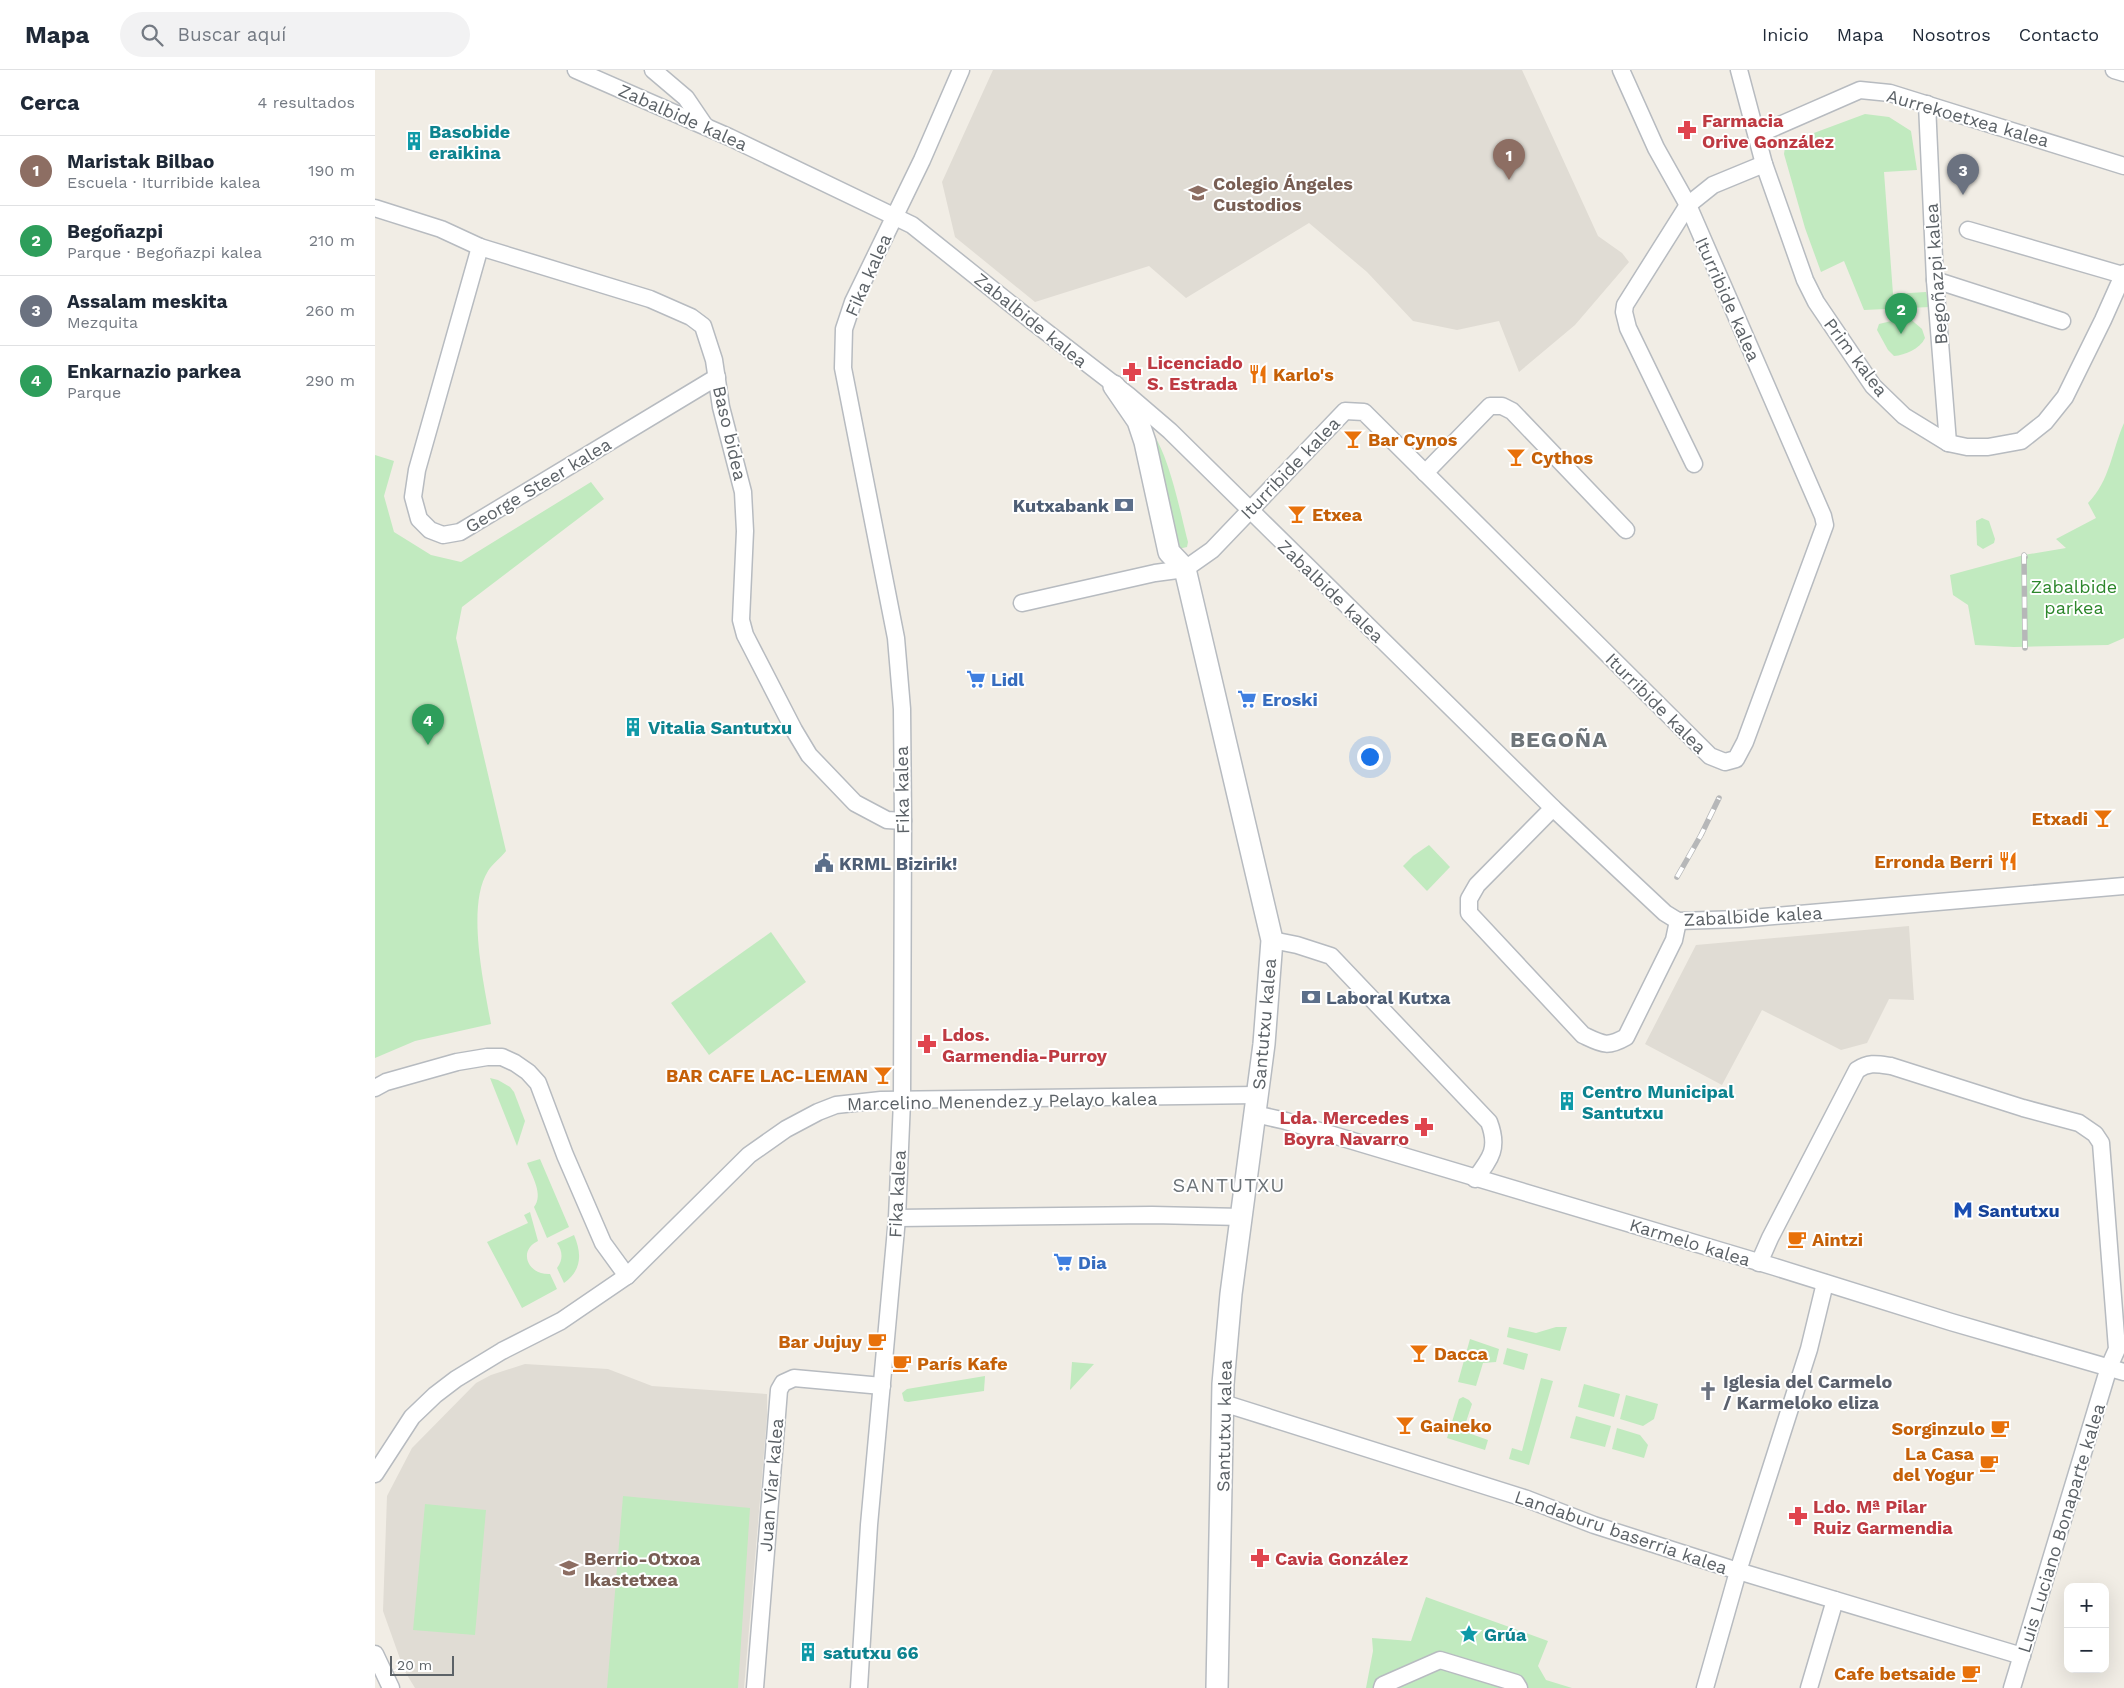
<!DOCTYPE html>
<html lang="es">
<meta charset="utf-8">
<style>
body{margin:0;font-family:"Work Sans",sans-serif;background:#f2f2f3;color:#1f2937}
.controls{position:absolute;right:15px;bottom:15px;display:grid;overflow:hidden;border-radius:10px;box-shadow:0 5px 20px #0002}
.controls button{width:45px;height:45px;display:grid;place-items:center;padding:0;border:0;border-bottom:1px solid #e0e1e3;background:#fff;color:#1f2937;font:25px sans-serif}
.scale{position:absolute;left:15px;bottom:12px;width:64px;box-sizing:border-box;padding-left:5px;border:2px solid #5c6267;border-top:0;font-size:14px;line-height:18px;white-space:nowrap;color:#5c6267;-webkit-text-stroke:4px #fff;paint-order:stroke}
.you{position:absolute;left:994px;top:686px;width:18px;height:18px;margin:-12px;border:4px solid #fff;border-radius:50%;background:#1a73e8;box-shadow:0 0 0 8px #1a73e833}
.badge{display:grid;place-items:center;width:32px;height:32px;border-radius:50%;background:#fb2520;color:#fff;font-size:16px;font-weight:700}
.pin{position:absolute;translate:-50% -41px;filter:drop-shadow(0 1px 2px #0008)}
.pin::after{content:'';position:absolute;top:26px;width:18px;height:15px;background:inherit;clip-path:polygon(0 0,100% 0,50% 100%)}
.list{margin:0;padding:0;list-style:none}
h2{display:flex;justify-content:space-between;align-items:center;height:65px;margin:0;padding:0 20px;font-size:21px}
h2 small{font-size:16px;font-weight:400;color:#747a83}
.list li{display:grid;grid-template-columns:32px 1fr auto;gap:15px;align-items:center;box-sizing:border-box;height:70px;padding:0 20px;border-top:1px solid #e0e1e3}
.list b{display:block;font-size:19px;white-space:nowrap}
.list p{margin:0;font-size:16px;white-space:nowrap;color:#747a83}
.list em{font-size:16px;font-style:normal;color:#747a83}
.icon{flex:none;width:28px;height:28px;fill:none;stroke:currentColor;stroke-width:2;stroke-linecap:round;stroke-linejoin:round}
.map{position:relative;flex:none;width:1749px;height:1618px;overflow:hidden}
header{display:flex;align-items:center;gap:30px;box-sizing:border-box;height:70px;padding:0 25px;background:#fff;border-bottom:1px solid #e0e1e3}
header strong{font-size:24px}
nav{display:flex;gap:28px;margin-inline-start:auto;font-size:18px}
.search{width:350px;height:45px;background:#f2f2f3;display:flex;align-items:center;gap:12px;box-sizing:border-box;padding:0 18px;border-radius:28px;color:#747a83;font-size:19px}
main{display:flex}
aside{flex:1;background:#fff}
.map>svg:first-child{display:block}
.education{fill:#e0dcd4}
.green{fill:#c1eabf}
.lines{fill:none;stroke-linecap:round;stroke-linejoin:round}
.minor-casing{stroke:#b7bbc0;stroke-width:19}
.tertiary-casing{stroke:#b7bbc0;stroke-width:24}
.minor{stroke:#fff;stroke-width:16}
.tertiary{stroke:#fff;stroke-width:21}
.rail-casing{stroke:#b6b7b8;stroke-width:5.5}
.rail{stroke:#fff;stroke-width:4;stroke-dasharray:11;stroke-linecap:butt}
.labels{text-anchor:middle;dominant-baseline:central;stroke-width:4;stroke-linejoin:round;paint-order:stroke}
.street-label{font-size:18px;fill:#5c6267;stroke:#fff}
.health-label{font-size:18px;font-weight:bold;fill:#be3a42;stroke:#fff;text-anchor:start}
.culture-label{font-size:18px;font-weight:bold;fill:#0d838f;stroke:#fff;text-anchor:start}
.education-label{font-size:18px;font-weight:bold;fill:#785e54;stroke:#fff;text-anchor:start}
.food-label{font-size:18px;font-weight:bold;fill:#c56008;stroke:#fff;text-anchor:start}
.service-label{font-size:18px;font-weight:bold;fill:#4e5e75;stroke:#fff;text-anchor:start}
.park-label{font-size:18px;fill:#2d872c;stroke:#fff}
.shop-label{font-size:18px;font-weight:bold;fill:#366cbe;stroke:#fff;text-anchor:start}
.transit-label{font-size:18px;font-weight:bold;fill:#164399;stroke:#fff;text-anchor:start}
.worship-label{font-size:18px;font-weight:bold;fill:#5b616d;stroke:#fff;text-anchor:start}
.quarter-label{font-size:20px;letter-spacing:1px;fill:#6d7479;stroke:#fff}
.district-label{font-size:22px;font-weight:bold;letter-spacing:1px;fill:#6d7479;stroke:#fff}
</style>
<header>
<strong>Mapa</strong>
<div class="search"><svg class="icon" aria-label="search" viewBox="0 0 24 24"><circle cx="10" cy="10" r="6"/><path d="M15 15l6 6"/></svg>Buscar aquí</div>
<nav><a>Inicio</a><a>Mapa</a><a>Nosotros</a><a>Contacto</a></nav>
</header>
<main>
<aside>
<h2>Cerca<small>4 resultados</small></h2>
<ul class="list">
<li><span class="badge" style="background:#8d6e63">1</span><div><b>Maristak Bilbao</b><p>Escuela · Iturribide kalea</p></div><em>190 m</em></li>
<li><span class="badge" style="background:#2e9e5b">2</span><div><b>Begoñazpi</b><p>Parque · Begoñazpi kalea</p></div><em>210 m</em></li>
<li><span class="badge" style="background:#6b7280">3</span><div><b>Assalam meskita</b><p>Mezquita</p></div><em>260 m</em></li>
<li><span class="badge" style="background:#2e9e5b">4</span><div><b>Enkarnazio parkea</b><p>Parque</p></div><em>290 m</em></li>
</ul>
</aside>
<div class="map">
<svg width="1749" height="1618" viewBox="0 0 1749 1618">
<rect width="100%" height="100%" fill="#f1ede5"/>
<g class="education">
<polygon points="618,0 1147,0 1223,166 1247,183 1254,192 1200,255 1144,302 1124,251 1082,260 1038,251 992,202 934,153 811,228 774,196 660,232 580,167 567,112"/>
<polygon points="1534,856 1539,930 1514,929 1492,973 1466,980 1387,940 1347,1015 1270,974 1321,875"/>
<polygon points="150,1294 233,1299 277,1316 392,1324 392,1347 369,1618 40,1618 29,1600 8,1541 12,1426 37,1378 101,1313 116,1305"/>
</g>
<g class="green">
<polygon points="1490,44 1514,47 1536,61 1542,100 1509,102 1518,224 1551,222 1555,237 1489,240 1469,191 1446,202 1430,158 1409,84 1410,77 1412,73"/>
<path d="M1533 247 1547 259 1550 268C1545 279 1530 285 1519 286L1513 280 1502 260 1504 254Z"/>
<path d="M1749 353V568L1733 575 1639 577 1600 575 1593 535 1578 525 1575 505 1649 485 1691 478 1681 469 1721 448 1713 433C1735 411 1737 380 1749 353Z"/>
<path d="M772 356C793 377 805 442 813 472L812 477 803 479Z"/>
<path d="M0 385 19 391 9 426 19 462 56 485 86 492 216 412 229 429 87 537 81 568 131 781C126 788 117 794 113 801 91 836 109 914 116 954L40 971 0 988Z"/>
<polygon points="1607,448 1614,451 1620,469 1619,473 1608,479 1602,475 1601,451"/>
<polygon points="1054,775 1075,797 1052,821 1028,796 1038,786"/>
<polygon points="396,862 431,912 334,985 296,933"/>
<polygon points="115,1008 123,1010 135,1017 139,1022 150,1051 142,1076"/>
<path d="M165 1089 194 1157 172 1168 159 1137C169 1125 157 1106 152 1093Z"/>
<path d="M155 1142 163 1171C143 1180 152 1205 175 1204L182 1219 147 1238 112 1172 153 1153 149 1145Z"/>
<path d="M199 1165C207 1184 207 1200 189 1213L182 1198C188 1190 188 1182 182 1173Z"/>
<polygon points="1134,1257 1161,1263 1181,1257 1192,1257 1185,1281 1132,1267"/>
<polygon points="1095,1269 1124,1279 1121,1292 1108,1293 1101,1316 1083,1312"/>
<polygon points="1132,1278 1153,1284 1149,1300 1128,1294"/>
<polygon points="697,1292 719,1294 695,1320"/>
<polygon points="610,1306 609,1321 533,1332 529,1331 527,1323 532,1319"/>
<polygon points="1166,1308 1178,1311 1154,1395 1134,1389 1137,1378 1147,1381"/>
<polygon points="1209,1314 1245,1324 1239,1347 1203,1337"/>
<polygon points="1251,1325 1283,1334 1279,1349 1268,1356 1245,1349"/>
<polygon points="1088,1327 1094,1330 1097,1334 1088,1361 1113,1370 1110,1380 1072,1368 1084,1329"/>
<polygon points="1201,1346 1236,1356 1230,1377 1195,1368"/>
<polygon points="1242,1358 1265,1365 1273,1375 1269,1388 1237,1379"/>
<polygon points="248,1426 375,1438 363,1618 232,1618"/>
<polygon points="50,1434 111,1440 100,1565 38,1560"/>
<polygon points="1051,1527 1173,1571 1163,1596 1171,1610 1197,1618 991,1618 998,1581 997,1568 1036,1571"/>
</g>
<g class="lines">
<g class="minor-casing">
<g id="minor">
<polyline points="201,0 354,67 537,155 657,251 753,325 795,361 1178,738 1290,843 1303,851 1365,849 1749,816"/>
<polyline points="278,0 311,28 330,56"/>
<polyline points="1364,0 1389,94 1430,210 1441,232 1498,316 1529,346 1573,373 1592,377 1613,377 1646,371 1670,352 1690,327 1728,250 1749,203"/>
<polyline points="1739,0 1749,3"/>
<polyline points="1552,34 1560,210 1573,373"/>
<polyline points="1382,65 1485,20 1515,23 1749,96"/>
<polyline points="0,138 66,159 105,177 275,229 316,247 328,256 339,290 346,337 368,422 370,461 366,550 370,565 419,660 434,685 480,733 512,750 528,751"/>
<polyline points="1593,160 1748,205"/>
<polyline points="105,177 42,400 38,427 44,449 55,460 68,465 85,462 342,307"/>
<polyline points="1560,210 1687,251"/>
<polyline points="1319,394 1253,258 1249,242 1250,235 1313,135 1338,115 1389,94"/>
<polyline points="1050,403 1115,336 1127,336 1137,341 1251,460"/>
<polyline points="647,533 780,503 810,499 837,480 970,341 989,342 1335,686 1350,692 1361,689 1370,672 1450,455 1448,446 1313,135 1281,78 1246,0"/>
<path d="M1178 738 1102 815 1094 829V843L1208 965C1227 974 1232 978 1251 967L1299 870 1303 851"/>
<path d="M897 870 922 875 956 886 1114 1052C1124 1078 1116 1088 1100 1109"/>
<polyline points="0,1018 11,1012 82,992 112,987 127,987 140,993 153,1002 163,1013 190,1085 228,1173 252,1206"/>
<polyline points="880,1044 911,1051 1400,1197 1576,1252 1749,1302"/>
<polyline points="522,1148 777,1145 867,1147"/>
<path d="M1384 1193 1395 1168 1482 1000C1494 992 1502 994 1516 996L1648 1038 1704 1053 1720 1064 1726 1073 1742 1279 1734 1297 1637 1618"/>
<polyline points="848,1333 1152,1429 1219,1455 1363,1501 1647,1586"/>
<polyline points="0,1404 37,1347 60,1325 81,1309 127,1281 186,1251 252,1206 374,1085 411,1059 443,1042 461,1035 506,1030 882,1025"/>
<polyline points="0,1584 16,1618"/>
<polyline points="380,1618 404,1320 408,1313 419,1308 507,1316"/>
<polyline points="484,1618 494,1455 522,1148 527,1031 528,751 527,639 521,568 468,298 469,259 478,232 547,90 586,0"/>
<polyline points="1007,1618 1008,1615 1065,1590 1141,1613 1144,1618"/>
<polyline points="1330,1618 1364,1498 1434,1279 1450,1213"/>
<polyline points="1434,1618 1460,1530"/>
</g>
</g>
<g class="tertiary-casing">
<polyline id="tertiary" points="739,316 763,351 770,372 794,482 810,499 897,870 889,974 856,1224 848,1314 842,1618"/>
</g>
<use href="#minor" class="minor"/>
<use href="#tertiary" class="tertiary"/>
<g class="rail-casing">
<g id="rail">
<polyline points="1650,487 1649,485 1650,578"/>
<polyline points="1302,807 1326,765 1344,728"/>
</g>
</g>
<use href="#rail" class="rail"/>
</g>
<defs>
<g id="pharmacy-bare" transform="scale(1.5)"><path d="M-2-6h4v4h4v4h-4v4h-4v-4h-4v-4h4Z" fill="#e0444e" stroke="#fff" stroke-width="2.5" paint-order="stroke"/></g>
<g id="building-bare" transform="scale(1.5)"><path d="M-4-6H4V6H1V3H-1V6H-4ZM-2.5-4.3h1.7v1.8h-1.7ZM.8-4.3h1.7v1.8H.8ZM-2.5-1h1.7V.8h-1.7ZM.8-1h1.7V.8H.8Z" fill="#0f9aa8" stroke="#fff" stroke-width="2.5" paint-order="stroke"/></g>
<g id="school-bare" transform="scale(1.5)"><path d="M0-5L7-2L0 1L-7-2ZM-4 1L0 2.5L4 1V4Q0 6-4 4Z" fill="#8d6e63" stroke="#fff" stroke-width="2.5" paint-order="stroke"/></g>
<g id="restaurant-bare" transform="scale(1.5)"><path d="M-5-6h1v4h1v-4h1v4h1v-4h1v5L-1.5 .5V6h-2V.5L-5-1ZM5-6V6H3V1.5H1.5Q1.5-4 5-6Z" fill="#e8710a" stroke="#fff" stroke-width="2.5" paint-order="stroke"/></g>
<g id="bar-bare" transform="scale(1.5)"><path d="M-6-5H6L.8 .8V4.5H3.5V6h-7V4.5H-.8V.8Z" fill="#e8710a" stroke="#fff" stroke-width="2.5" paint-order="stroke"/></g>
<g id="bank-bare" transform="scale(1.5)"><path d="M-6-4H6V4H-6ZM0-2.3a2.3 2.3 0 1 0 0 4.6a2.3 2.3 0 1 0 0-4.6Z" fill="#5c6f8a" stroke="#fff" stroke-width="2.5" paint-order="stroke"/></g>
<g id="supermarket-bare" transform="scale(1.5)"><path d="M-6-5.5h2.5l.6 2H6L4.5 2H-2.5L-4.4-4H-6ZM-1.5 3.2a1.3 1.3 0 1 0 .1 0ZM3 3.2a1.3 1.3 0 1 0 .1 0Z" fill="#3f7fe0" stroke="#fff" stroke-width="2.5" paint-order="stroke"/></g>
<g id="civic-bare" transform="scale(1.5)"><path d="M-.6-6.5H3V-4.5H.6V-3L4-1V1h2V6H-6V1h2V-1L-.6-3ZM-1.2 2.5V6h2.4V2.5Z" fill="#5c6f8a" stroke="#fff" stroke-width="2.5" paint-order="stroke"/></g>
<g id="metro-bare" transform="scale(1.5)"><path d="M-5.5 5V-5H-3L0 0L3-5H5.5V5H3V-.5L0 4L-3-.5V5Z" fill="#1a4fb4" stroke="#fff" stroke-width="2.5" paint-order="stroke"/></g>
<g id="cafe-bare" transform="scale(1.5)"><path d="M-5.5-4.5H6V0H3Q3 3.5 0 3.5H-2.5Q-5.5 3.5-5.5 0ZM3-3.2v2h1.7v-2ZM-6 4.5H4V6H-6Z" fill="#e8710a" stroke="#fff" stroke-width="2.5" paint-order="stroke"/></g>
<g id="church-bare" transform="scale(1.5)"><path d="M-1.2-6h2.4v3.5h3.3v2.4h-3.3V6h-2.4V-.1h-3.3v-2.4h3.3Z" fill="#6b7280" stroke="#fff" stroke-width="2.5" paint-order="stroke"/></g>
<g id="sight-bare" transform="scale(1.5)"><path d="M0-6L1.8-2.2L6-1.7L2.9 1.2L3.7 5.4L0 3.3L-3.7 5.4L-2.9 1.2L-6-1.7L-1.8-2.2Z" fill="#0f9aa8" stroke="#fff" stroke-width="2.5" paint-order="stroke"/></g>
</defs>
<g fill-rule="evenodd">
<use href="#pharmacy-bare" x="1312" y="60"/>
<use href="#building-bare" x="39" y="71"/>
<use href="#school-bare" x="823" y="123"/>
<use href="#pharmacy-bare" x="757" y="302"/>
<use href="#restaurant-bare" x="883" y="304"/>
<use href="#bar-bare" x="978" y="369"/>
<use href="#bar-bare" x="1141" y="387"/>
<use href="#bank-bare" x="749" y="435"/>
<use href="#bar-bare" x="922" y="444"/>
<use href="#supermarket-bare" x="601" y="609"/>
<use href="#supermarket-bare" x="872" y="629"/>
<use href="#building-bare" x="258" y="657"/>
<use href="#bar-bare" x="1728" y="748"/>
<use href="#restaurant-bare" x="1633" y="791"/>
<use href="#civic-bare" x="449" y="793"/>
<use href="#bank-bare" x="936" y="927"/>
<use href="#pharmacy-bare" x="552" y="974"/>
<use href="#bar-bare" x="508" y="1005"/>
<use href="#building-bare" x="1192" y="1031"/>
<use href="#pharmacy-bare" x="1049" y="1057"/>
<use href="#metro-bare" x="1588" y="1140"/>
<use href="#cafe-bare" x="1422" y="1169"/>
<use href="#supermarket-bare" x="688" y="1192"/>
<use href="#cafe-bare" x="502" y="1271"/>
<use href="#bar-bare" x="1044" y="1283"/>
<use href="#cafe-bare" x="527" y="1293"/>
<use href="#church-bare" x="1333" y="1321"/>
<use href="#bar-bare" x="1030" y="1355"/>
<use href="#cafe-bare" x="1625" y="1358"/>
<use href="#cafe-bare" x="1614" y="1393"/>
<use href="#pharmacy-bare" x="1423" y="1446"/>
<use href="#pharmacy-bare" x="885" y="1488"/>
<use href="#school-bare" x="194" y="1498"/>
<use href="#sight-bare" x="1094" y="1564"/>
<use href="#building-bare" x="433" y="1582"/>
<use href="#cafe-bare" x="1596" y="1603"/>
</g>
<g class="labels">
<g class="street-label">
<text transform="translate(308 47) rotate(24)">Zabalbide kalea</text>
<text transform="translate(1593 48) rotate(16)">Aurrekoetxea kalea</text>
<text transform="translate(1561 204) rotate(-94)">Begoñazpi kalea</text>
<text transform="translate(493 205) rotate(-66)">Fika kalea</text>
<text transform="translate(1353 229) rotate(66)">Iturribide kalea</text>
<text transform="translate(656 250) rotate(39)">Zabalbide kalea</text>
<text transform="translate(1481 287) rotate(53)">Prim kalea</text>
<text transform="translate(355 363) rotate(77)">Baso bidea</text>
<text transform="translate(915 398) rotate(-46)">Iturribide kalea</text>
<text transform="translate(163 415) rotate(-31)">George Steer kalea</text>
<text transform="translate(956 521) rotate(44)">Zabalbide kalea</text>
<text transform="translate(1281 633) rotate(45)">Iturribide kalea</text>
<text transform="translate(527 720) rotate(-91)">Fika kalea</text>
<text transform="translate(1378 846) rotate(-3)">Zabalbide kalea</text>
<text transform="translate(889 954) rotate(-85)">Santutxu kalea</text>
<text transform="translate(627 1031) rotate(-1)">Marcelino Menendez y Pelayo kalea</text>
<text transform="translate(522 1124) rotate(-87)">Fika kalea</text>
<text transform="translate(1315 1172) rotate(17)">Karmelo kalea</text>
<text transform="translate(849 1356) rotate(-89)">Santutxu kalea</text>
<text transform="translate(396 1415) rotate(-85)">Juan Viar kalea</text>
<text transform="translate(1686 1458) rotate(-73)">Luis Luciano Bonaparte kalea</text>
<text transform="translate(1246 1462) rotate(19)">Landaburu baserria kalea</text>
</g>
<g class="health-label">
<text x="1327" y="50">Farmacia<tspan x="1327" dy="21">Orive González</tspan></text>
<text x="772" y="292">Licenciado<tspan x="772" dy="21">S. Estrada</tspan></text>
<text x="567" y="964">Ldos.<tspan x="567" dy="21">Garmendia-Purroy</tspan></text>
<text x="1034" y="1047" text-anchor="end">Lda. Mercedes<tspan x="1034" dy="21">Boyra Navarro</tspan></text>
<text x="1438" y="1436">Ldo. Mª Pilar<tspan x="1438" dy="21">Ruiz Garmendia</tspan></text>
<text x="900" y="1488">Cavia González</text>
</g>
<g class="culture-label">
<text x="54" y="61">Basobide<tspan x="54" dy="21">eraikina</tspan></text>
<text x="273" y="657">Vitalia Santutxu</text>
<text x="1207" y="1021">Centro Municipal<tspan x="1207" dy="21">Santutxu</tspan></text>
<text x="1109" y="1564">Grúa</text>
<text x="448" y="1582">satutxu 66</text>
</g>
<g class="education-label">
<text x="838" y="113">Colegio Ángeles<tspan x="838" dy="21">Custodios</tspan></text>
<text x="209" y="1488">Berrio-Otxoa<tspan x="209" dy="21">Ikastetxea</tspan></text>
</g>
<g class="food-label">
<text x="898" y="304">Karlo's</text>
<text x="993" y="369">Bar Cynos</text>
<text x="1156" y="387">Cythos</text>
<text x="937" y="444">Etxea</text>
<text x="1713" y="748" text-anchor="end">Etxadi</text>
<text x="1618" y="791" text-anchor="end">Erronda Berri</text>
<text x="493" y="1005" text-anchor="end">BAR CAFE LAC-LEMAN</text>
<text x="1437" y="1169">Aintzi</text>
<text x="487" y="1271" text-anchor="end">Bar Jujuy</text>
<text x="1059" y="1283">Dacca</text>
<text x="542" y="1293">París Kafe</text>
<text x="1045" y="1355">Gaineko</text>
<text x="1610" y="1358" text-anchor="end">Sorginzulo</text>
<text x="1599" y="1383" text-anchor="end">La Casa<tspan x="1599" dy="21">del Yogur</tspan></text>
<text x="1581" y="1603" text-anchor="end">Cafe betsaide</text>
</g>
<g class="service-label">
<text x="734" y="435" text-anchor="end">Kutxabank</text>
<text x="464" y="793">KRML Bizirik!</text>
<text x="951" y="927">Laboral Kutxa</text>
</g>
<g class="park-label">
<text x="1699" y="516">Zabalbide<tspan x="1699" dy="21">parkea</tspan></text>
</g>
<g class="shop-label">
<text x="616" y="609">Lidl</text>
<text x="887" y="629">Eroski</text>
<text x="703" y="1192">Dia</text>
</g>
<g class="transit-label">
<text x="1603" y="1140">Santutxu</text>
</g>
<g class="worship-label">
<text x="1348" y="1311">Iglesia del Carmelo<tspan x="1348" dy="21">/ Karmeloko eliza</tspan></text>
</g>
<g class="quarter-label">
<text x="854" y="1115">SANTUTXU</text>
</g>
<g class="district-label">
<text x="1184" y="669">BEGOÑA</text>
</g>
</g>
</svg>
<div class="controls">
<button>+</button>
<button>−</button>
</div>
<div class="scale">20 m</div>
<div class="you"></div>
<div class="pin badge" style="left:1134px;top:110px;background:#8d6e63">1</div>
<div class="pin badge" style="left:1526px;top:264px;background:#2e9e5b">2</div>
<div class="pin badge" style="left:1588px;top:125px;background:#6b7280">3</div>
<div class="pin badge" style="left:53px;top:675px;background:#2e9e5b">4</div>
</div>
</main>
